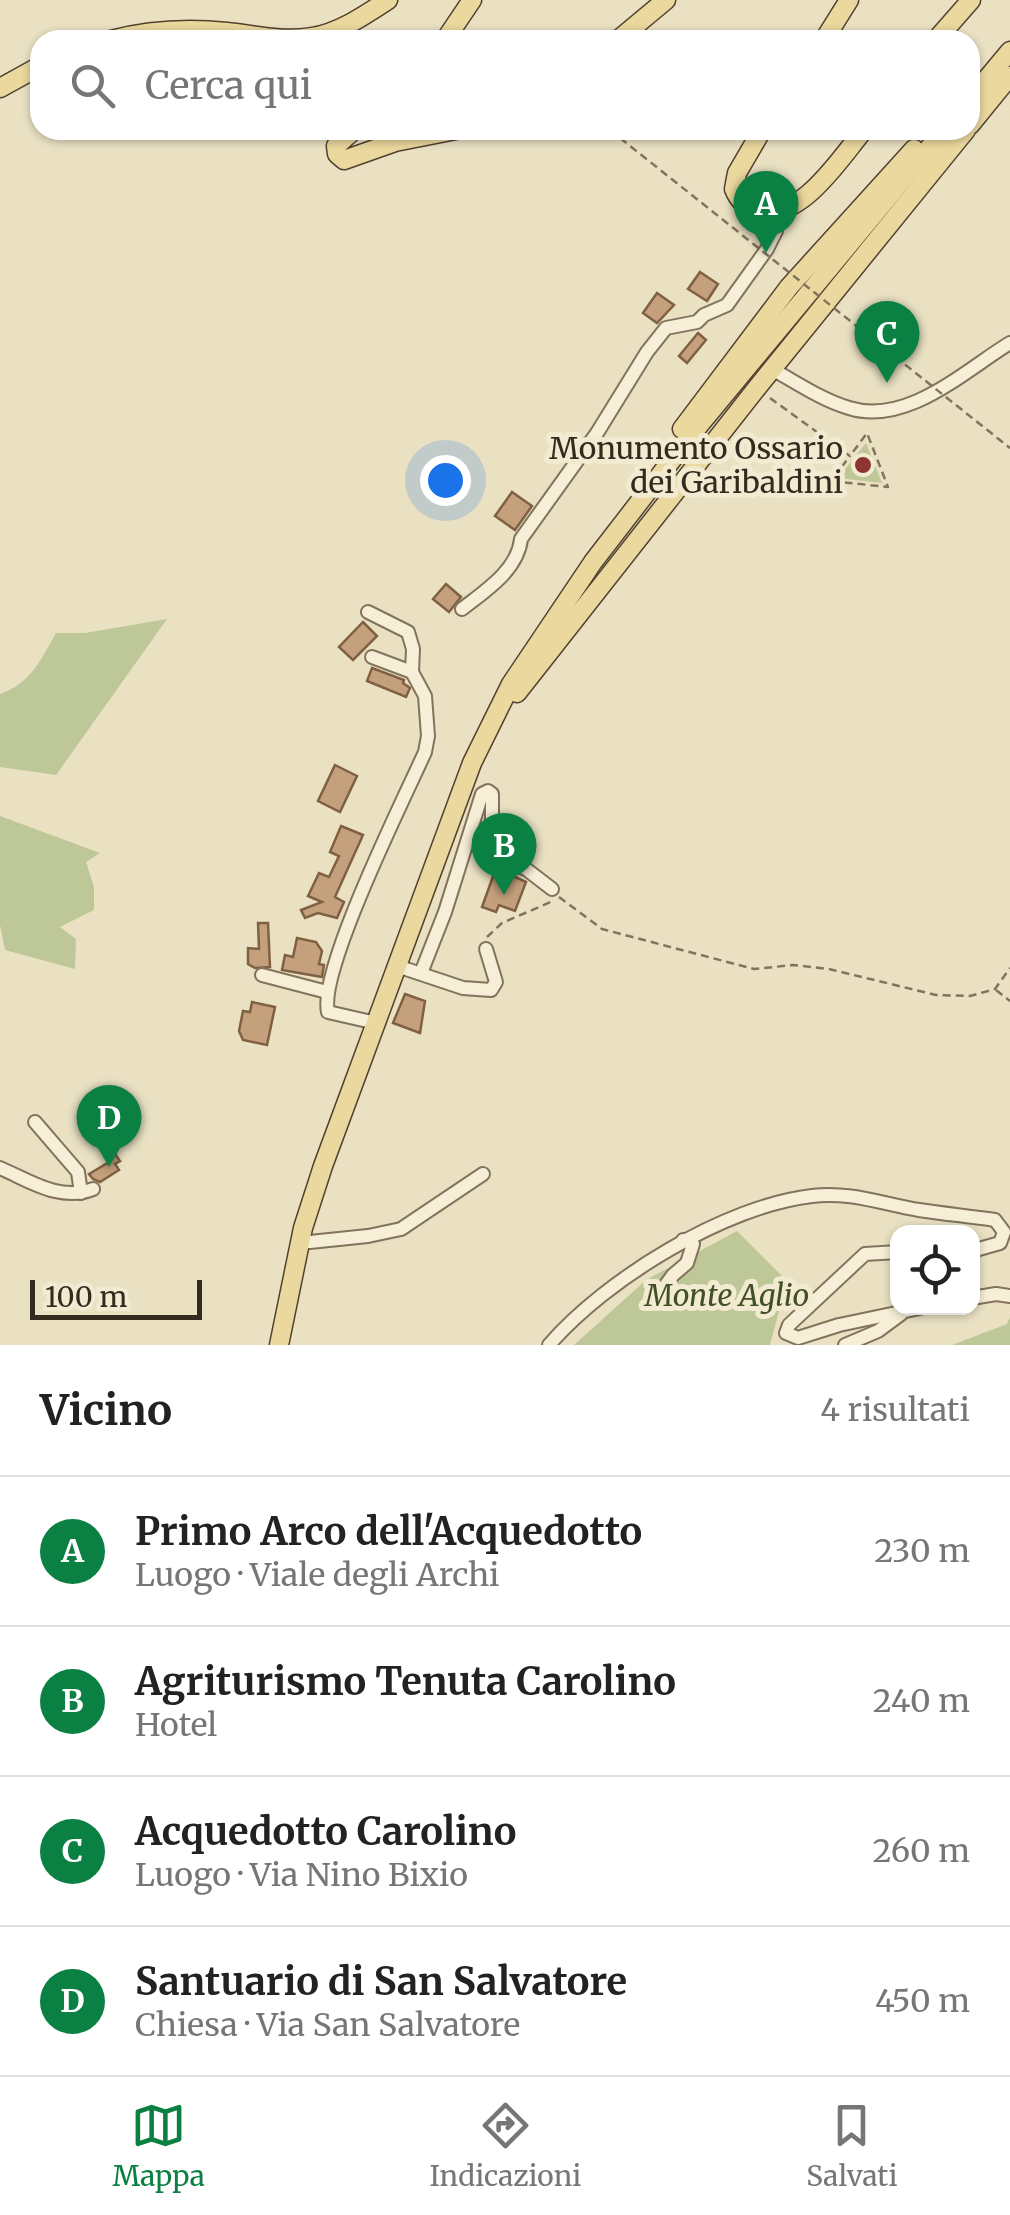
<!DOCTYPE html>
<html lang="it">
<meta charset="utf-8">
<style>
body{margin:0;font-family:Merriweather,serif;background:#f2f2f2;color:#222}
.controls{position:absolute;right:30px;bottom:30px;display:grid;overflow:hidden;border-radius:20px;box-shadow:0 2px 8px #0004}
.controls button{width:90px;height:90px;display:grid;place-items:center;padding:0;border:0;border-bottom:2px solid #e0e0e0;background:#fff;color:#222;font:50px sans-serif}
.scale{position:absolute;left:30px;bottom:25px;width:172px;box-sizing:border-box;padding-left:10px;border:5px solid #342a1e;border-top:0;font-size:28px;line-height:35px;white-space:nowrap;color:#342a1e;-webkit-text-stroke:8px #f2ebd2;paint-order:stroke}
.you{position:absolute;left:445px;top:480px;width:35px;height:35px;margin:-25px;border:8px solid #fff;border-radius:50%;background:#1a73e8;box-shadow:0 0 0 15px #1a73e833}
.badge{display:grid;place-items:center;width:65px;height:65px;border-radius:50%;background:#0b8043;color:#fff;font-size:32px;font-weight:700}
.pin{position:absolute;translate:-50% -82px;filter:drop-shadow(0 2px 5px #0008)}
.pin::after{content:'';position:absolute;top:52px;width:35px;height:30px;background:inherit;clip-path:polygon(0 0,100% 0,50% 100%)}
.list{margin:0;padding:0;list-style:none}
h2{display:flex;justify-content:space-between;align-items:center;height:130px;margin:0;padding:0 40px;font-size:42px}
h2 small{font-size:32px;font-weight:400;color:#767676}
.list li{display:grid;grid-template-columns:65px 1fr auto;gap:30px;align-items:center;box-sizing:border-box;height:150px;padding:0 40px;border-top:2px solid #e0e0e0}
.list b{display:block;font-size:38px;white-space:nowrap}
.list p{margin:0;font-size:32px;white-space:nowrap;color:#767676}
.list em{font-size:32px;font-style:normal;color:#767676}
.icon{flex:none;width:55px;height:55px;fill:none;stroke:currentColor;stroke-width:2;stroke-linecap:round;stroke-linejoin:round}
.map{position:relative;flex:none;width:1010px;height:1345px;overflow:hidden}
.search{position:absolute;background:#fff;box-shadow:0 2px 8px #0004;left:30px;right:30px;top:30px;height:110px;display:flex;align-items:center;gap:25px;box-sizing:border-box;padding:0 35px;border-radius:30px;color:#767676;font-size:38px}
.sheet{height:730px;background:#fff}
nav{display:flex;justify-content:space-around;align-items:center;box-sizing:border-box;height:140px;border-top:2px solid #e0e0e0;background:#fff;font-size:28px;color:#767676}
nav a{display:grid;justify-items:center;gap:5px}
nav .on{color:#0b8043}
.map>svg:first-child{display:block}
.green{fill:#bec798}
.building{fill:#c5a07c;stroke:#806043;stroke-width:2.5}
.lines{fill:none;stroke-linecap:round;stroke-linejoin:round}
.minor-casing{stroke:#83735c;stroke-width:16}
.major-casing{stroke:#514130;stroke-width:21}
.path{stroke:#83735c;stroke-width:2.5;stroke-dasharray:8 5;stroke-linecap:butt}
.minor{stroke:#f6eed6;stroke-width:12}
.major{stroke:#ead89e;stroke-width:18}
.path-bridge{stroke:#83735c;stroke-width:2.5;stroke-dasharray:8 5;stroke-linecap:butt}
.poi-dot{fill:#8d3631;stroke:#f2ebd2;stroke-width:4}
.labels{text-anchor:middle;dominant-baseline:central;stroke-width:10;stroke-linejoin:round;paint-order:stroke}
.poi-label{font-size:30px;fill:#342a1e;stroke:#f2ebd2;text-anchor:end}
.park-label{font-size:30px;font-style:italic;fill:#424f27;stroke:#f2ebd2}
</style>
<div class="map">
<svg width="1010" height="1345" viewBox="0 0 1010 1345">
<rect width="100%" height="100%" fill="#eae1c3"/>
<g class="green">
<polygon points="866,443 882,483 838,478"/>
<path d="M167 619 56 775 0 767V694C30 684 41 660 56 633H85Z"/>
<polygon points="0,816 100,853 86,862 94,887 94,910 60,927 76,939 75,969 5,950 0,925"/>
<polygon points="737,1231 787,1281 770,1345 574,1345 646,1280"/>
<polygon points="1010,1317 1010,1345 952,1345 1007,1324"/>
</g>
<g class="building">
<polygon points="700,272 718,284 707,301 688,289"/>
<polygon points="657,293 674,305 657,323 643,313"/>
<polygon points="698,333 706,340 687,363 679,356"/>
<polygon points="512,492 532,506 515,530 495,516"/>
<polygon points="446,584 461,597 449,612 433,599"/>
<polygon points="363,622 377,636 353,660 339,647"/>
<polygon points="372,668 404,680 403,683 410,688 406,697 367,681"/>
<polygon points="335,765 357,776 340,812 318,801"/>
<polygon points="341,826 363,835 335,897 344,902 337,918 318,913 305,918 301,910 322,902 308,896 319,873 329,877 339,856 330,852"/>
<polygon points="496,868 526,882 515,911 499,905 496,912 482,907"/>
<polygon points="258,923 268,923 270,967 255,968 248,964 248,948 259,949"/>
<polygon points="297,938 316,942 322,951 319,964 324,965 322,977 282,970 285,955 293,957"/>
<polygon points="405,994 425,1001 420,1033 393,1023"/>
<polygon points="252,1002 275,1007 267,1045 243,1040 239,1031 243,1011 250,1012"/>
<polygon points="113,1151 120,1161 115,1164 119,1170 100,1182 93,1179 89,1174 109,1162 105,1156"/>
</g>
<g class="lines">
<g class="minor-casing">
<g id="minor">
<path d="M772 369C797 383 822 400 849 408 907 426 964 371 1010 343"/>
<path d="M462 609C485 591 518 570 521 539L597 433 647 352 666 328 697 322 704 315 727 305 767 249 776 231 775 212"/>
<path d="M368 612 408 632 413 649 412 672 425 696 428 736 425 752C404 799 318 971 328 1012L376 1023"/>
<polyline points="372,657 412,672"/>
<polyline points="397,966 463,988 491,990 496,982 486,949"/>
<polyline points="421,973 445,912 482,794 488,791 492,794 492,851 501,859 526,869 552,889"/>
<polyline points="262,975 327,992"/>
<polyline points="35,1122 78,1172 81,1193"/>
<path d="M0 1168C30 1181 60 1202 93 1189"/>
<polyline points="300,1243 368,1236 401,1229 483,1174"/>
<polyline points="898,1252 865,1254 789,1325 786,1333 798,1338 839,1325 920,1308"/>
<polyline points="972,1298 996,1294 1010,1296"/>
<polyline points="655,1300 673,1275 687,1263 693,1244 683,1240"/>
<path d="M549 1345C606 1279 725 1206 812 1196 849 1191 883 1204 919 1210 944 1214 969 1216 995 1220L1004 1232 1000 1243 972 1251"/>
<polyline points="845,1345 878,1331 901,1314"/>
</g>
</g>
<g class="major-casing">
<g id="major">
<path d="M111 40C149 30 188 28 227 32 255 35 282 42 312 37 339 33 365 15 388 0"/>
<polyline points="445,40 472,0"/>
<polyline points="618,40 666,0"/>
<polyline points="824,40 849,0"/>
<polyline points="936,40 971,0"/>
<polyline points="0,88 40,66"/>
<polyline points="970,99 1010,51"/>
<polyline points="970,125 1010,76"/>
<polyline points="354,130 336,146 337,154 344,160 395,142 456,130"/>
<path d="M762 130 737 173 734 189C738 199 744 206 755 210 799 225 840 158 864 130"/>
<polyline points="682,429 789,287 914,149"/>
<polyline points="517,693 756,389 966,130"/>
<polyline points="279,1345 303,1228 323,1166 472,763 511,684 593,562 691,435 944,130"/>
</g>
</g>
<g class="path">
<polyline points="770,398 850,456 867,433 888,487 831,481 850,456"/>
<polyline points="559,897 602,929 754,969 793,965 829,969 936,995 970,996 995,989 1010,968"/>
<polyline points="487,937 502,923 553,901"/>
<polyline points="996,990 1010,1001"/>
</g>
<use href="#minor" class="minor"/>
<use href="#major" class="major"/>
<polyline class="path-bridge" points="610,130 1010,448"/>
</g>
<circle class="poi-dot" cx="863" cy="465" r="10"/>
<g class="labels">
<g class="poi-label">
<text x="843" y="448">Monumento Ossario<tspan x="843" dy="34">dei Garibaldini</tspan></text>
</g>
<g class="park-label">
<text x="727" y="1295">Monte Aglio</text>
</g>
</g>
</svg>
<div class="controls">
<button><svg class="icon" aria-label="locate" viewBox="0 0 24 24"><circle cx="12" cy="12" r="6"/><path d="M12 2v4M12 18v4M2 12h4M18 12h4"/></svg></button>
</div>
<div class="scale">100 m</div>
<div class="you"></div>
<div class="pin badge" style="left:766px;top:253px">A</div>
<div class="pin badge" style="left:504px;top:895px">B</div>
<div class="pin badge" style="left:887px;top:383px">C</div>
<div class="pin badge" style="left:109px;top:1167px">D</div>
<div class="search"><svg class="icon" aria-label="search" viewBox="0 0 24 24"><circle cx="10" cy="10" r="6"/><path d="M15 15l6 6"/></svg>Cerca qui</div>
</div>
<section class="sheet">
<h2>Vicino<small>4 risultati</small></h2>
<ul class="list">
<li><span class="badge">A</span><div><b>Primo Arco dell'Acquedotto</b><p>Luogo · Viale degli Archi</p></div><em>230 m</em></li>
<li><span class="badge">B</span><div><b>Agriturismo Tenuta Carolino</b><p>Hotel</p></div><em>240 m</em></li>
<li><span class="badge">C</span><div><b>Acquedotto Carolino</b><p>Luogo · Via Nino Bixio</p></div><em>260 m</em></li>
<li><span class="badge">D</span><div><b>Santuario di San Salvatore</b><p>Chiesa · Via San Salvatore</p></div><em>450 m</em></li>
</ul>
</section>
<nav>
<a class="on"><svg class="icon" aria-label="map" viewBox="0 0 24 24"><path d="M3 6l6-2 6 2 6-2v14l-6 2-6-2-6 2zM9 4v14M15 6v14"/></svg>Mappa</a>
<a><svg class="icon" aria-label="directions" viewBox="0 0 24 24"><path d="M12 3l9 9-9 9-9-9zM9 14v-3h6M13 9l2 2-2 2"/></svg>Indicazioni</a>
<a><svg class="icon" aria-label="saved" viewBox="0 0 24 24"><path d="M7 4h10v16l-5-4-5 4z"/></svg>Salvati</a>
</nav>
